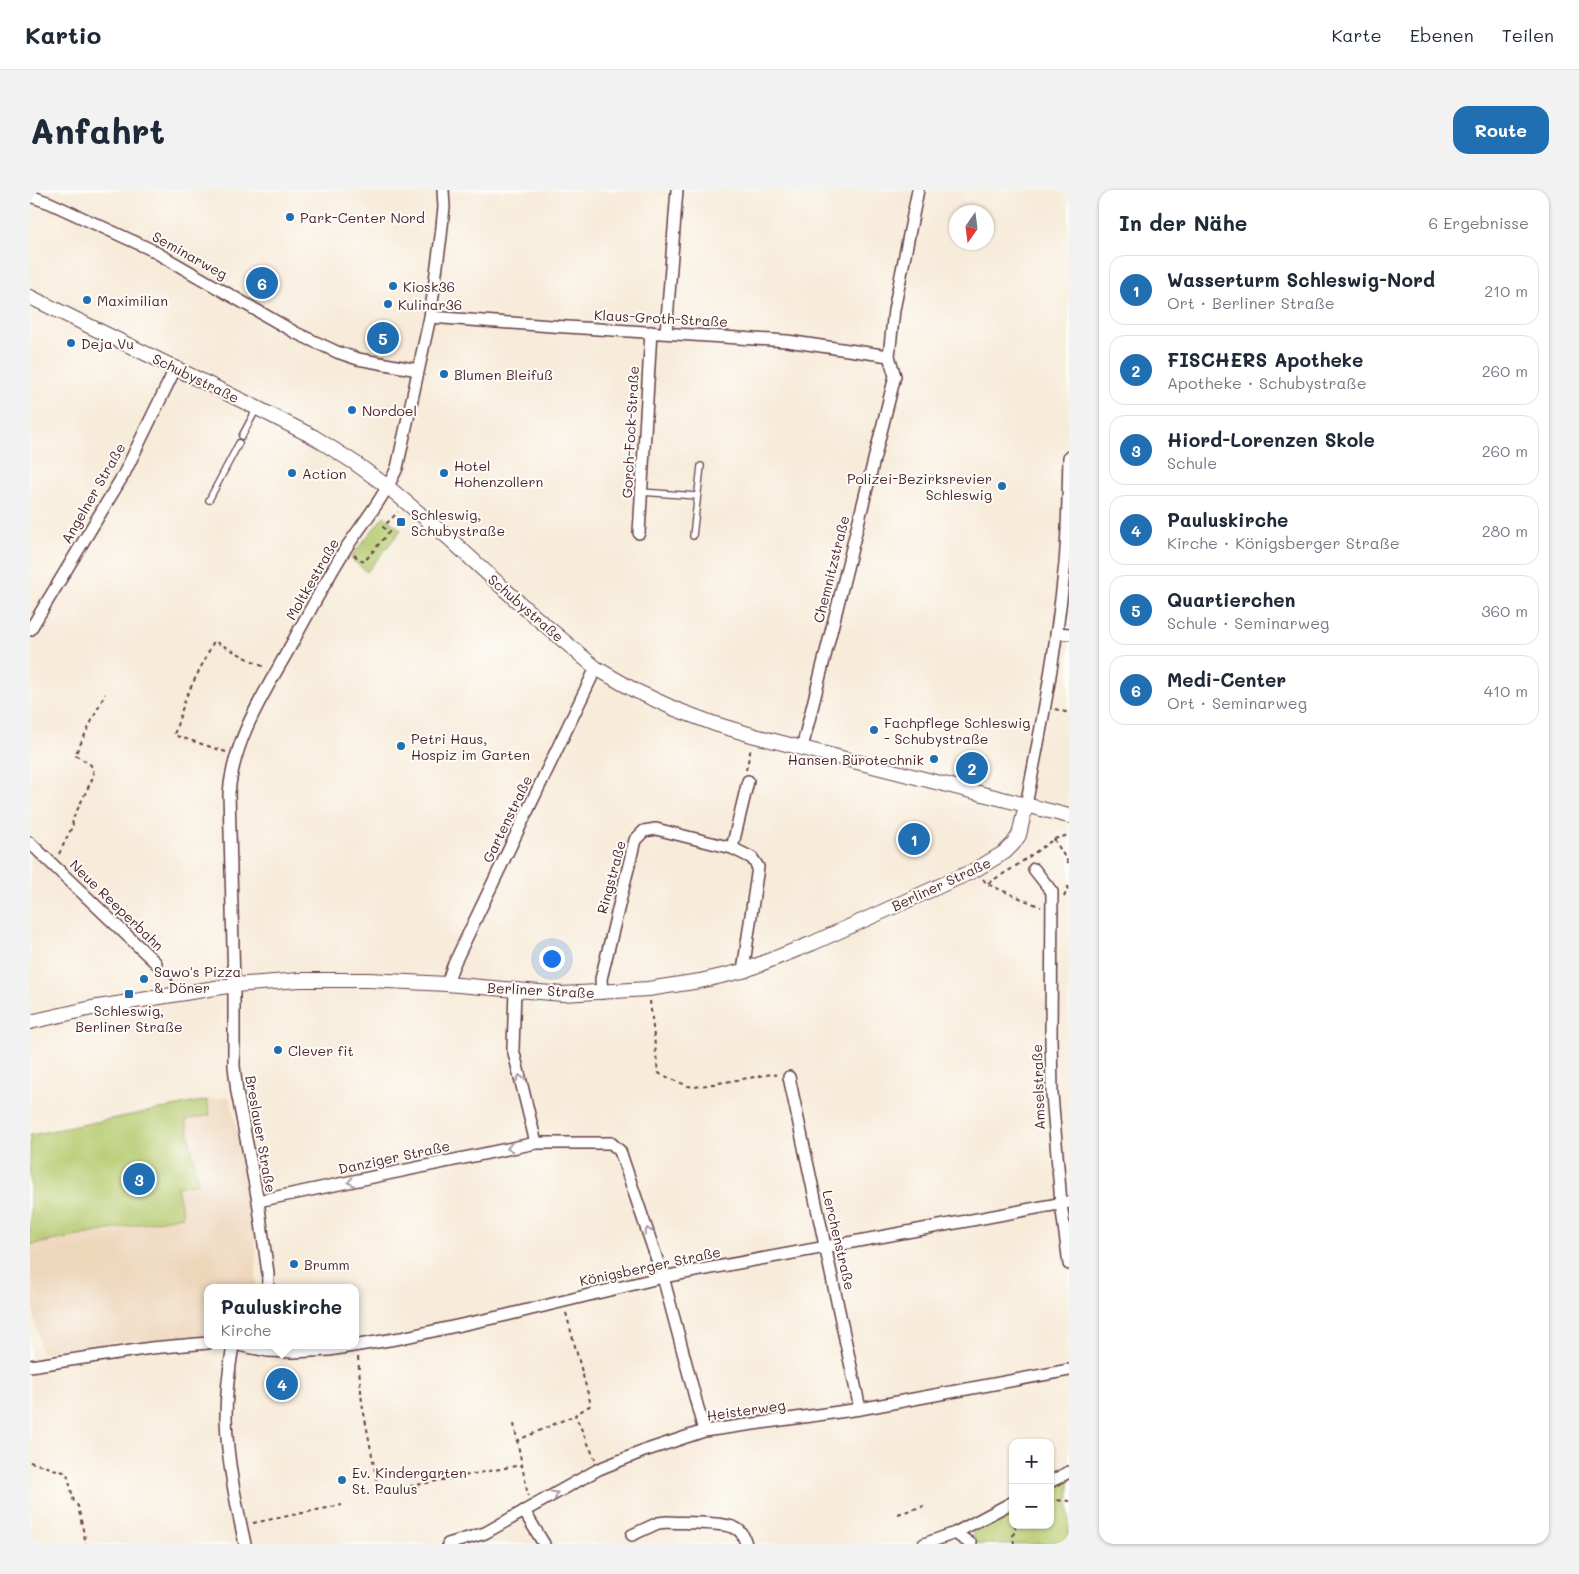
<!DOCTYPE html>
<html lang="de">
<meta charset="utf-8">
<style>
body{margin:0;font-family:Mali,sans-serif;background:#f2f2f3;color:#1f2937}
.controls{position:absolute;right:15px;bottom:15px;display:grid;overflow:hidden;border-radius:10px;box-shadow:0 1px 4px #0004}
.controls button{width:45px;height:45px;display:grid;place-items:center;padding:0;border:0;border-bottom:1px solid #e0e1e3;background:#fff;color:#1f2937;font:25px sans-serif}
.compass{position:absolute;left:919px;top:15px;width:45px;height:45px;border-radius:50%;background:#fff;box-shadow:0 1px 4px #0004;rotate:194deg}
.you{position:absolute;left:521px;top:768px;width:18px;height:18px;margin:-12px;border:4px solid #fff;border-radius:50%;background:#1a73e8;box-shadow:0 0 0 8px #1a73e833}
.badge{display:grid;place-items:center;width:32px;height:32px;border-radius:50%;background:#1f6fb2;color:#fff;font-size:16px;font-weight:700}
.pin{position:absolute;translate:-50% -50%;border:2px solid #fff;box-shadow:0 1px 5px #0006}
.popup{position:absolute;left:174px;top:1094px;width:155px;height:65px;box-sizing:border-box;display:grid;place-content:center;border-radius:10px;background:#fff;filter:drop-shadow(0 1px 4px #0005);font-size:16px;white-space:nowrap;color:#747a83}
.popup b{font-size:19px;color:#1f2937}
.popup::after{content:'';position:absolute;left:50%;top:100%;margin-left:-10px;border:10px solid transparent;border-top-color:#fff}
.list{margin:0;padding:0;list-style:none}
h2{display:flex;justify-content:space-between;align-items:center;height:65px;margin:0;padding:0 20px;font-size:21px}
h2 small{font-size:16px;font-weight:400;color:#747a83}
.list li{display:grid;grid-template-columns:32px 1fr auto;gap:15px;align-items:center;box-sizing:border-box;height:70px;margin:0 10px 10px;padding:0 10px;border:1px solid #e0e1e3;border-radius:15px}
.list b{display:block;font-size:19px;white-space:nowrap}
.list p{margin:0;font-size:16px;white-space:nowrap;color:#747a83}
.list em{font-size:16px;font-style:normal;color:#747a83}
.map{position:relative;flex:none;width:1039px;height:1354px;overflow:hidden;border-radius:15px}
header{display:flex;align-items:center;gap:30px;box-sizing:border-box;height:70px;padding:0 25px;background:#fff;border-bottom:1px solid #e0e1e3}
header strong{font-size:24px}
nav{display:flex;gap:28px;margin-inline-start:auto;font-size:18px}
.intro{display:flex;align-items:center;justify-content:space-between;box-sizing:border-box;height:120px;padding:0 30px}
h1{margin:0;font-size:35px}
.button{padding:12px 22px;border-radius:15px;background:#1f6fb2;color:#fff;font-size:18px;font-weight:700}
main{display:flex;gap:30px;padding:0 30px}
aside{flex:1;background:#fff;border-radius:15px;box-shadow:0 1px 4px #0004}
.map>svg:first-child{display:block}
.built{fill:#eed6bb}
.green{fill:#b5ca6e;stroke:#80744c}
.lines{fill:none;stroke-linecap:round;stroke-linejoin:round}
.service-casing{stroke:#643e45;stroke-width:8}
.minor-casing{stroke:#643e45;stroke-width:14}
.tertiary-casing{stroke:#643e45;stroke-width:16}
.path{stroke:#643e45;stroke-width:2;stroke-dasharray:4 4;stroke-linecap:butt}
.service{stroke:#fff;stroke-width:5.5}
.minor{stroke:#fff;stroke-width:11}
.tertiary{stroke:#fff;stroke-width:14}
.oneway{stroke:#ae9aa0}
.poi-dot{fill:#1f6fb2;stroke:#fdfcf7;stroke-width:2}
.labels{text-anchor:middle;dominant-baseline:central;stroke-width:4;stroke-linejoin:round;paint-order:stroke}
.poi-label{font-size:14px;fill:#4a1f2b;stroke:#fdfcf7;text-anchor:start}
.street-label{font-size:14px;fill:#4a1f2b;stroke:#fdfcf7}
</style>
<header>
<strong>Kartio</strong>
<nav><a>Karte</a><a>Ebenen</a><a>Teilen</a></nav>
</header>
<div class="intro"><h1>Anfahrt</h1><a class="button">Route</a></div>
<main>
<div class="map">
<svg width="1039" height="1354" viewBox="0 0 1039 1354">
<rect width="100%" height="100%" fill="#fdfcf7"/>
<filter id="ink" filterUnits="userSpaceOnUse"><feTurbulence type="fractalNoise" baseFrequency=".02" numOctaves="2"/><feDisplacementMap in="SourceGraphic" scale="10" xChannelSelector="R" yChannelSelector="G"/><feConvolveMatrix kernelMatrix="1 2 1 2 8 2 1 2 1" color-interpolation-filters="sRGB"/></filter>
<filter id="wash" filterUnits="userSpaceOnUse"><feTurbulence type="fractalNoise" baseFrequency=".0096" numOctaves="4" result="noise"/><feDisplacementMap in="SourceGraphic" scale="20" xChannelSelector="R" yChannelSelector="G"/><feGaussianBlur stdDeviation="1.12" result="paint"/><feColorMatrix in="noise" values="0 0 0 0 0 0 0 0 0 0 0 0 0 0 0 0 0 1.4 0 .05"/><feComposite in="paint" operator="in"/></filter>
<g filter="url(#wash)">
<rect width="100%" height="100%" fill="#f7ebd9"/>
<polygon class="built" points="200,906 226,1033 226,1098 178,1098 178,1148 83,1152 11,1163 0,1102 0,945"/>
<g class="green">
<polygon points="354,326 371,340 337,382 320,368"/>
<polygon points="177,910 180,925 156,930 168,993 147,997 153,1026 0,1055 0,945"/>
<polygon points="1039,1290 1039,1354 949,1354 944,1349 943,1343 946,1338 983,1319 983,1335 1020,1335 1020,1299"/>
</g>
</g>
<g filter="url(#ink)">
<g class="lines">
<g class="service-casing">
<g id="service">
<polyline points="212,246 227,218"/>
<polyline points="611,302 667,306"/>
<polyline points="179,310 209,253"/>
<polyline points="663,346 671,276"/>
</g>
</g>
<g class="minor-casing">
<g id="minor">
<polyline points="0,6 20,13 120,59 266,143 307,162 328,169 388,180"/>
<polyline points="400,127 521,136 757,151 859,166"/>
<polyline points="636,143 647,0"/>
<polyline points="609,343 621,142"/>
<polyline points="0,440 94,284 146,177"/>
<polyline points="1026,443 1039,444"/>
<polyline points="772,558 865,186 859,166 864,120 888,0"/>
<path d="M996 615C1012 535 1027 455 1035 373 1038 338 1038 302 1039 267"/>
<polyline points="0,653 126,773"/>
<polyline points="702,658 718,591"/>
<polyline points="1004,679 1022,702 1021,847 1022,904 1031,1013 1039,1074"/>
<polyline points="417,794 423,776 566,478"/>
<polyline points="485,800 483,859 506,953"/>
<polyline points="572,803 571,789 605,650 614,641 626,639 702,658 722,668 728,677 713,781"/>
<polyline points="759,887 830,1219"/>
<polyline points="228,1011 506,953 581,953 590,961 633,1087 674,1241"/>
<path d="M238 1098V1083L228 1011 207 902 204 876V795L199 603C204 548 234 504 260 457 278 424 296 390 316 358 334 332 354 307 367 278L400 127 411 46 414 17 413 0"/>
<path d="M203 1155C199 1179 196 1204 196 1228 197 1270 206 1313 215 1354"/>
<polyline points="208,1155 238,1161 263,1162 299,1160 371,1148 477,1125 633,1087 1039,1012"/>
<polyline points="0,1176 121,1158 178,1153"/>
<polyline points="1020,1292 1039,1282"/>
<polyline points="494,1321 514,1354"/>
<polyline points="925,1343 941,1354"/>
<path d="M602 1345 628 1333 637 1332C651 1333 694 1332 705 1338 712 1341 714 1347 716 1354"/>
<polyline points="418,1354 455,1343 569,1279 614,1261 674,1241 830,1219 1039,1180"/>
<polyline points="894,1354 925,1343 983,1312"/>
</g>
</g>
<g class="tertiary-casing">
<g id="tertiary">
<polyline points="0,107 227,218 284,247 325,273 358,297 421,350 496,419 566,478 604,500 645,519 685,534 725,546 1039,626"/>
<polyline points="0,832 62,818 204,795 270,790 339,790 417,794 533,804 618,799 670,791 713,781 783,753 945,680 975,662 983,654 989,645 996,615"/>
</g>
</g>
<g class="path">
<polyline points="324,365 334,372 359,342 353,337 368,322"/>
<polyline points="1025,519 1039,523"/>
<polyline points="196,562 144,545 156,507 184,451 236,478"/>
<polyline points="716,580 721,558"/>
<polyline points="1024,649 1039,674"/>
<polyline points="29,664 43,635 42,631 64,585 61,575 45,565 75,504"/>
<polyline points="953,689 957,694 1011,717"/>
<polyline points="958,693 983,678 1024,649 1039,645"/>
<polyline points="1034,707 1039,695"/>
<polyline points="135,782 143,791"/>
<polyline points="620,811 628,882 630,884 658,896 665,897 742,884 747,885"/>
<polyline points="536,1123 561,1215 545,1225 565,1269"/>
<polyline points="328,1167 332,1213 349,1302 491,1275"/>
<polyline points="484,1234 498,1306"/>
<polyline points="486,1251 545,1225"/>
<polyline points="0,1272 37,1283 44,1312 48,1316 56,1354"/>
<polyline points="1020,1312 1025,1310 1039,1311"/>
<polyline points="868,1324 894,1316"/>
<polyline points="223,1333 312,1315"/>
<polyline points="984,1354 983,1346 986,1335"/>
</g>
<use href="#service" class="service"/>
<use href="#minor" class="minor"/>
<use href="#tertiary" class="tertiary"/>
</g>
<defs><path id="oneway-chevron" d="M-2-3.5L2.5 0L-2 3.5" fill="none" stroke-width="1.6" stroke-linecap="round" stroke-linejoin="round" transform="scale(1.25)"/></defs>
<g class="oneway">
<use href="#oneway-chevron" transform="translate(490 888) rotate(-104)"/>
<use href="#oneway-chevron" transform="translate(480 958) rotate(168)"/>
<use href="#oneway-chevron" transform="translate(321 992) rotate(168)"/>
<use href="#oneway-chevron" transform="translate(618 1041) rotate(-109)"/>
<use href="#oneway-chevron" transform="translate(525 1304) rotate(-30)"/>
</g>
</g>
<g class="poi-dot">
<circle cx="260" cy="27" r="5"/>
<circle cx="363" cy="96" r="5"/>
<circle cx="57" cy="110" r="5"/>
<circle cx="358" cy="114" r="5"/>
<circle cx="41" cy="153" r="5"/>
<circle cx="414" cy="184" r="5"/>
<circle cx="322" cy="220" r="5"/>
<circle cx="262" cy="283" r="5"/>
<circle cx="414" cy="283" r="5"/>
<circle cx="972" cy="296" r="5"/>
<rect x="366" y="327" width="10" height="10" rx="2.5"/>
<circle cx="844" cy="540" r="5"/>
<circle cx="371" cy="556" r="5"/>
<circle cx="904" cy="569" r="5"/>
<circle cx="114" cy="789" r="5"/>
<rect x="94" y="799" width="10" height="10" rx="2.5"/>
<circle cx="248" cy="860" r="5"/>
<circle cx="264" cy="1074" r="5"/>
<circle cx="312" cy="1290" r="5"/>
</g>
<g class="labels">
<g class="poi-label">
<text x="270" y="27">Park-Center Nord</text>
<text x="373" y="96">Kiosk36</text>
<text x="67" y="110">Maximilian</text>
<text x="368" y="114">Kulinar36</text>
<text x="51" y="153">Deja Vu</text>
<text x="424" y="184">Blumen Bleifuß</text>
<text x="332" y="220">Nordoel</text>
<text x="424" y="275">Hotel<tspan x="424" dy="16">Hohenzollern</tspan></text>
<text x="272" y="283">Action</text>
<text x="962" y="288" text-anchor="end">Polizei-Bezirksrevier<tspan x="962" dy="16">Schleswig</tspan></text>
<text x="381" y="324">Schleswig,<tspan x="381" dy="16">Schubystraße</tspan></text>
<text x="854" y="532">Fachpflege Schleswig<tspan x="854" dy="16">- Schubystraße</tspan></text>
<text x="381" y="548">Petri Haus,<tspan x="381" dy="16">Hospiz im Garten</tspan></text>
<text x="894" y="569" text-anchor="end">Hansen Bürotechnik</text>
<text x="124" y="781">Sawo's Pizza<tspan x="124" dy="16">&amp; Döner</tspan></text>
<text x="99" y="820" text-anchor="middle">Schleswig,<tspan x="99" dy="16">Berliner Straße</tspan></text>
<text x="258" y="860">Clever fit</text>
<text x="274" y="1074">Brumm</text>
<text x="322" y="1282">Ev. Kindergarten<tspan x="322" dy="16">St. Paulus</tspan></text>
</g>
<g class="street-label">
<text transform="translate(160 65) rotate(29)">Seminarweg</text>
<text transform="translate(631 128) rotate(3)">Klaus-Groth-Straße</text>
<text transform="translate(166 188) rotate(26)">Schubystraße</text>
<text transform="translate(600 242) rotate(-87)">Gorch-Fock-Straße</text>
<text transform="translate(63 303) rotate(-60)">Angelner Straße</text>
<text transform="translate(801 379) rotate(-76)">Chemnitzstraße</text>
<text transform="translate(282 389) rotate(-60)">Moltkestraße</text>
<text transform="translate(496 418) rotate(41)">Schubystraße</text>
<text transform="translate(477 629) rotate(-64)">Gartenstraße</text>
<text transform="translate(581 687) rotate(-75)">Ringstraße</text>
<text transform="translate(911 694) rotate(-25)">Berliner Straße</text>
<text transform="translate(87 715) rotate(44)">Neue Reeperbahn</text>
<text transform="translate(511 800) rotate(3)">Berliner Straße</text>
<text transform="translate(1008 897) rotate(-92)">Amselstraße</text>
<text transform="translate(231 944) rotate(80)">Breslauer Straße</text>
<text transform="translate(364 967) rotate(-12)">Danziger Straße</text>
<text transform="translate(809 1050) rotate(77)">Lerchenstraße</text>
<text transform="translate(620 1076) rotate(-12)">Königsberger Straße</text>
<text transform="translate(716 1220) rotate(-8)">Heisterweg</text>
</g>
</g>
</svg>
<div class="controls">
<button>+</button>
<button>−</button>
</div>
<svg class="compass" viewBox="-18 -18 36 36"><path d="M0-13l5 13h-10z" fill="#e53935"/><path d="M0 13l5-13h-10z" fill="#747a83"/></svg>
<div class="you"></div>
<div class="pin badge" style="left:884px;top:649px">1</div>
<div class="pin badge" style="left:942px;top:578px">2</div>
<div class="pin badge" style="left:109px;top:989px">3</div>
<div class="pin badge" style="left:252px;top:1194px">4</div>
<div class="popup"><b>Pauluskirche</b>Kirche</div>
<div class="pin badge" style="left:353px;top:148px">5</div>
<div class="pin badge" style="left:232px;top:93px">6</div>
</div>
<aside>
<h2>In der Nähe<small>6 Ergebnisse</small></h2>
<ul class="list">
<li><span class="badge">1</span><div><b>Wasserturm Schleswig-Nord</b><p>Ort · Berliner Straße</p></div><em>210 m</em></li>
<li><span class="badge">2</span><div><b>FISCHERS Apotheke</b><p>Apotheke · Schubystraße</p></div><em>260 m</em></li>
<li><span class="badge">3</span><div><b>Hiord-Lorenzen Skole</b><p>Schule</p></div><em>260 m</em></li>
<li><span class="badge">4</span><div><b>Pauluskirche</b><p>Kirche · Königsberger Straße</p></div><em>280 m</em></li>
<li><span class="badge">5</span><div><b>Quartierchen</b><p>Schule · Seminarweg</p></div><em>360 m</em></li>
<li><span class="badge">6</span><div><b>Medi-Center</b><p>Ort · Seminarweg</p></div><em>410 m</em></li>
</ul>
</aside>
</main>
